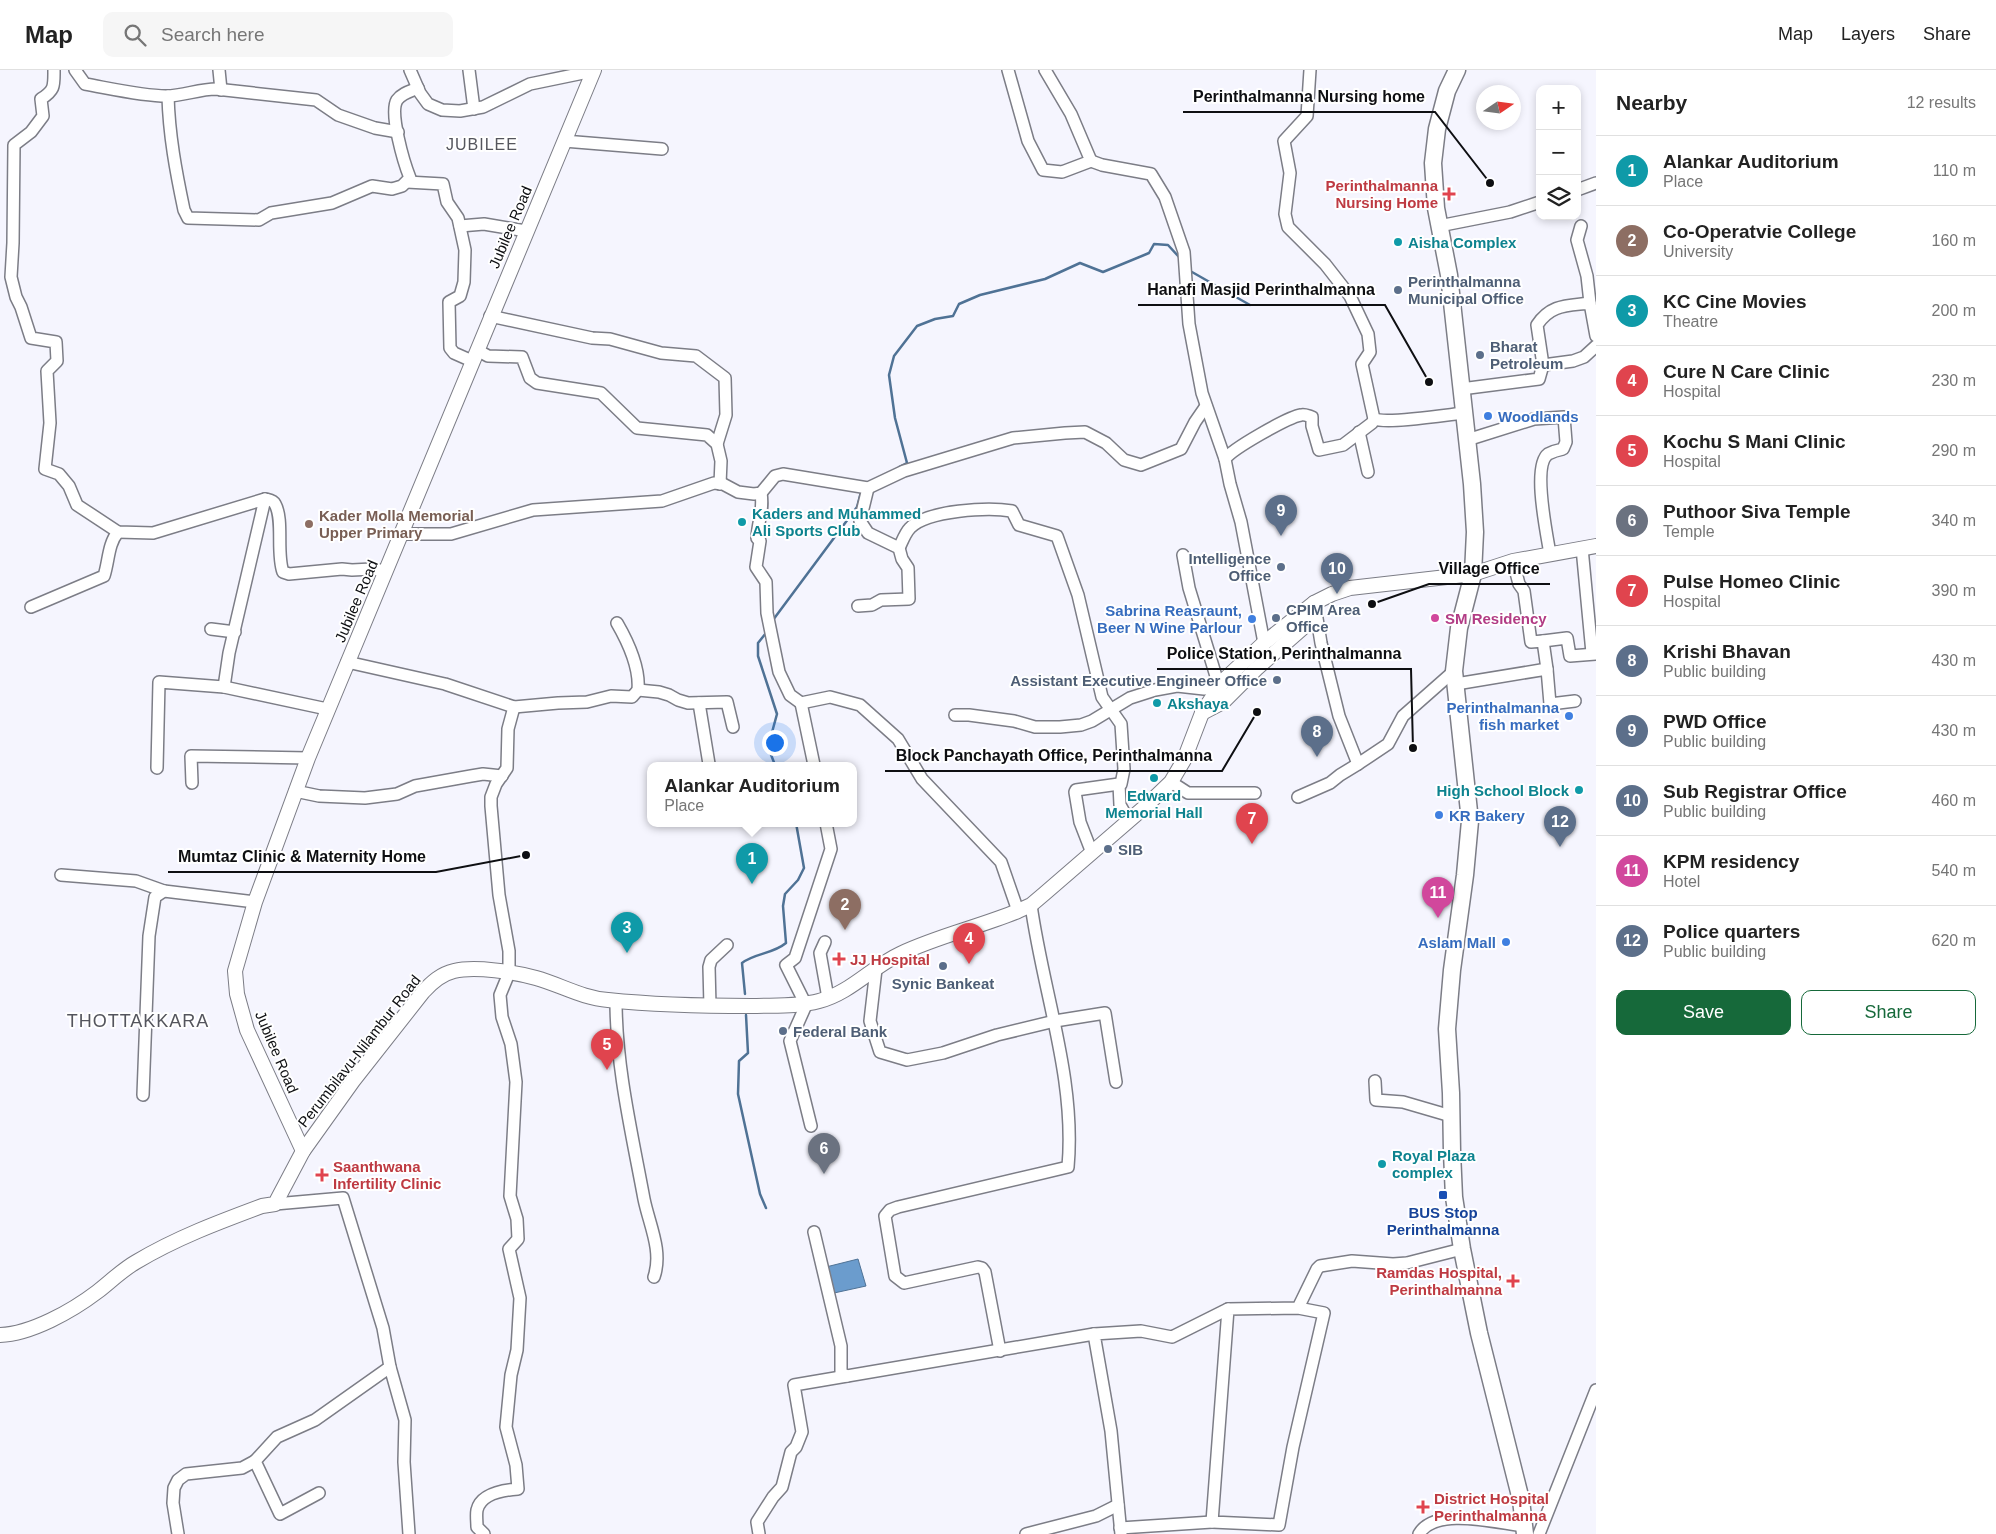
<!DOCTYPE html>
<meta charset="utf-8">
<style>
body{margin:0;font-family:Helvetica,sans-serif;background:#f6f6f6;color:#222}
.controls{position:absolute;right:15px;top:15px;display:grid;overflow:hidden;border-radius:10px;box-shadow:0 2px 8px #0003}
.controls button{width:45px;height:45px;display:grid;place-items:center;padding:0;border:0;border-bottom:1px solid #e0e0e0;background:#fff;color:#222;font:25px sans-serif}
.compass{position:absolute;left:1476px;top:15px;width:45px;height:45px;border-radius:50%;background:#fff;box-shadow:0 2px 8px #0003;rotate:77deg}
.you{position:absolute;left:774px;top:672px;width:18px;height:18px;margin:-12px;border:4px solid #fff;border-radius:50%;background:#1a73e8;box-shadow:0 0 0 8px #1a73e833}
.badge{display:grid;place-items:center;width:32px;height:32px;border-radius:50%;background:#16693a;color:#fff;font-size:16px;font-weight:700}
.pin{position:absolute;translate:-50% -41px;filter:drop-shadow(0 1px 2px #0008)}
.pin::after{content:'';position:absolute;top:26px;width:18px;height:15px;background:inherit;clip-path:polygon(0 0,100% 0,50% 100%)}
.popup{position:absolute;left:647px;top:692px;width:210px;height:65px;box-sizing:border-box;display:grid;place-content:center;border-radius:10px;background:#fff;filter:drop-shadow(0 1px 4px #0005);font-size:16px;white-space:nowrap;color:#767676}
.popup b{font-size:19px;color:#222}
.popup::after{content:'';position:absolute;left:50%;top:100%;margin-left:-10px;border:10px solid transparent;border-top-color:#fff}
.list{margin:0;padding:0;list-style:none}
h2{display:flex;justify-content:space-between;align-items:center;height:65px;margin:0;padding:0 20px;font-size:21px}
h2 small{font-size:16px;font-weight:400;color:#767676}
.list li{display:grid;grid-template-columns:32px 1fr auto;gap:15px;align-items:center;box-sizing:border-box;height:70px;padding:0 20px;border-top:1px solid #e0e0e0}
.list b{display:block;font-size:19px;white-space:nowrap}
.list p{margin:0;font-size:16px;white-space:nowrap;color:#767676}
.list em{font-size:16px;font-style:normal;color:#767676}
.actions{display:flex;gap:10px;padding:15px 20px}
.actions a{flex:1;padding:11px 0;border:1px solid #16693a;border-radius:10px;text-align:center;font-size:18px;color:#16693a}
.actions .main{background:#16693a;color:#fff}
.icon{flex:none;width:28px;height:28px;fill:none;stroke:currentColor;stroke-width:2;stroke-linecap:round;stroke-linejoin:round}
.map{position:relative;flex:none;width:1596px;height:1464px;overflow:hidden}
header{display:flex;align-items:center;gap:30px;box-sizing:border-box;height:70px;padding:0 25px;background:#fff;border-bottom:1px solid #e0e0e0}
header strong{font-size:24px}
nav{display:flex;gap:28px;margin-inline-start:auto;font-size:18px}
.search{width:350px;height:45px;background:#f6f6f6;display:flex;align-items:center;gap:12px;box-sizing:border-box;padding:0 18px;border-radius:10px;color:#767676;font-size:19px}
main{display:flex}
aside{flex:1;background:#fff}
.map>svg:first-child{display:block}
.water{fill:#6b9ccd;stroke:#4f7295}
.lines{fill:none;stroke-linecap:round;stroke-linejoin:round}
.stream{stroke:#4f7295;stroke-width:2.5}
.minor-casing{stroke:#7c7d86;stroke-width:14}
.major-casing{stroke:#7c7d86;stroke-width:16}
.highway-casing{stroke:#7c7d86;stroke-width:19}
.minor{stroke:#fff;stroke-width:11}
.major{stroke:#fff;stroke-width:14}
.highway{stroke:#fff;stroke-width:16}
.health-dot{fill:#e0444e;stroke:#fff;stroke-width:2}
.culture-dot{fill:#0f9aa8;stroke:#fff;stroke-width:2}
.service-dot{fill:#5c6f8a;stroke:#fff;stroke-width:2}
.shop-dot{fill:#3f7fe0;stroke:#fff;stroke-width:2}
.education-dot{fill:#8d6e63;stroke:#fff;stroke-width:2}
.hotel-dot{fill:#d1479c;stroke:#fff;stroke-width:2}
.transit-dot{fill:#1a4fb4;stroke:#fff;stroke-width:2}
.labels{text-anchor:middle;dominant-baseline:central;stroke-width:4;stroke-linejoin:round;paint-order:stroke}
.health-label{font-size:15px;font-weight:bold;fill:#be3a42;stroke:#fff;text-anchor:start}
.street-label{font-size:15px;fill:#0e0f12;stroke:#fff}
.culture-label{font-size:15px;font-weight:bold;fill:#0d838f;stroke:#fff;text-anchor:start}
.service-label{font-size:15px;font-weight:bold;fill:#4e5e75;stroke:#fff;text-anchor:start}
.shop-label{font-size:15px;font-weight:bold;fill:#366cbe;stroke:#fff;text-anchor:end}
.education-label{font-size:15px;font-weight:bold;fill:#785e54;stroke:#fff;text-anchor:start}
.hotel-label{font-size:15px;font-weight:bold;fill:#b23c85;stroke:#fff;text-anchor:start}
.transit-label{font-size:15px;font-weight:bold;fill:#164399;stroke:#fff}
.neighbourhood-label{font-size:16px;letter-spacing:1px;fill:#54555d;stroke:#fff}
.quarter-label{font-size:18px;letter-spacing:1px;fill:#54555d;stroke:#fff}
.leader{fill:none;stroke:#0e0f12;stroke-width:2}
.callout-dot{fill:#0e0f12;stroke:#fff;stroke-width:2}
.callout-label{font-size:16px;text-anchor:middle;font-weight:bold;fill:#0e0f12;stroke:#fff;stroke-width:4;stroke-linejoin:round;paint-order:stroke}
</style>
<header>
<strong>Map</strong>
<div class="search"><svg class="icon" aria-label="search" viewBox="0 0 24 24"><circle cx="10" cy="10" r="6"/><path d="M15 15l6 6"/></svg>Search here</div>
<nav><a>Map</a><a>Layers</a><a>Share</a></nav>
</header>
<main>
<div class="map">
<svg width="1596" height="1464" viewBox="0 0 1596 1464">
<rect width="100%" height="100%" fill="#f5f5fe"/>
<polygon class="water" points="858,1189 866,1216 834,1223 826,1197"/>
<g class="lines">
<g class="stream">
<polyline points="1192,202 1250,235"/>
<polyline points="899,397 907,393 895,348 889,305 894,286 917,256 935,249 953,246 959,234 980,225 1045,209 1080,193 1103,202 1149,183 1154,174 1168,175 1179,187"/>
<polyline points="773,550 857,437 861,422"/>
<polyline points="766,563 758,573 758,586 777,644 768,677 775,695"/>
<path d="M745 924 742 893C755 883 773 884 786 873L783 836 785 824 798 810 804 798 796 753"/>
<polyline points="746,945 748,983 739,991 738,1024 760,1124 766,1138"/>
</g>
<g class="minor-casing">
<g id="minor">
<path d="M54 0C54 16 55 20 41 29L43 46 31 62 14 75 13 173 11 207 16 227 21 237 31 268 56 272 57 291 47 301 50 353 45 399 59 404 69 416 77 435 118 462 153 463 265 429 229 583 224 617"/>
<path d="M75 0 85 14C108 18 143 26 166 26 183 26 199 19 216 19L316 30 338 45 375 58 398 62"/>
<polyline points="219,0 221,20"/>
<polyline points="410,0 420,23 428,34 442,40 460,41 483,37 530,14 593,1"/>
<polyline points="469,0 474,39"/>
<polyline points="1008,0 1028,71 1043,100 1062,102 1091,91 1071,44 1045,0"/>
<path d="M168 26C169 65 176 102 184 140L188 148 259 150 271 143 332 133 372 116 392 119 402 116 410 108C404 93 389 43 397 30 402 23 411 21 418 18"/>
<polyline points="564,71 662,79"/>
<polyline points="1091,91 1102,95 1151,104 1165,127 1184,182 1189,254 1202,323 1225,389"/>
<polyline points="407,112 443,114 447,132 458,148 465,180 464,212 460,226 449,232 450,278 454,283 472,291"/>
<polyline points="1577,120 1596,113"/>
<polyline points="460,156 484,154 526,161"/>
<polyline points="1439,156 1510,142 1540,132"/>
<polyline points="1581,156 1577,170 1587,206 1590,233"/>
<polyline points="490,246 592,268 610,269 661,283 696,286 725,308 726,345 717,374"/>
<polyline points="477,280 488,286 522,287 530,308 537,313 601,323 637,358 707,365 717,374 721,391 720,414"/>
<polyline points="1543,295 1573,291 1584,287 1596,276"/>
<path d="M1461 319 1539 309 1543 295 1537 255C1551 234 1567 236 1590 233L1596 266"/>
<path d="M1374 349C1388 354 1446 345 1464 343"/>
<polyline points="1359,362 1368,402"/>
<path d="M1467 370 1534 349 1564 347 1566 372 1563 379C1558 380 1552 382 1548 384 1532 396 1547 465 1550 484"/>
<path d="M761 423C764 441 758 450 757 468L760 471 756 497 766 512 767 543 779 602 790 625 801 633 830 627 860 635 898 669 922 709 1001 792 1018 841"/>
<path d="M265 429C269 430 273 430 275 434 284 450 276 483 283 502L289 504 342 499 352 500 372 499 386 501"/>
<polyline points="401,464 451,464 533,440 662,431 714,413 723,414 738,422 754,424 761,423 775,406 783,404 868,418 904,401 1013,368 1065,363 1085,362 1106,373 1124,390 1141,395 1181,379 1195,352 1206,336"/>
<path d="M899 478C902 472 905 463 910 458 927 440 989 437 1012 441L1019 455 1057 466 1078 525 1102 627 1121 654 1124 699 1121 714H1119L1120 735 1129 751"/>
<polyline points="1582,478 1592,583"/>
<polyline points="858,536 872,535 881,530 909,529 908,498 902,489 899,478 868,463 860,451 868,418"/>
<polyline points="1315,536 1321,573 1339,646 1358,694 1388,674 1403,646 1454,601"/>
<path d="M31 537 104 506C109 490 108 474 118 462"/>
<polyline points="211,559 235,562"/>
<polyline points="1543,571 1567,568 1570,586 1596,584"/>
<path d="M1264 573 1241 452 1230 414 1225 389C1232 379 1288 347 1301 345 1305 344 1308 346 1312 347V356L1319 380 1343 375 1372 353 1374 349 1362 294 1370 282 1368 264 1350 226 1325 194 1288 157 1285 144 1290 103 1284 71 1307 46 1310 0"/>
<path d="M347 592 445 614 514 637 558 633 587 632 611 626 632 627 638 620C640 597 628 572 617 553"/>
<polyline points="1547,599 1550,634 1575,631"/>
<polyline points="1456,614 1547,599 1543,571 1531,572 1524,521 1519,514 1513,491"/>
<polyline points="638,620 659,622 669,625 678,630 688,633 727,632 733,657"/>
<polyline points="699,633 709,694"/>
<polyline points="801,633 814,695"/>
<polyline points="955,645 969,645 1014,651 1035,657 1060,657 1081,655 1092,651 1130,628 1155,620 1177,616 1204,619 1219,616 1189,518 1183,485"/>
<polyline points="157,698 159,612 224,617 327,639"/>
<polyline points="1171,712 1188,723 1255,723"/>
<polyline points="192,713 191,686 308,688"/>
<polyline points="295,721 319,726 365,728 397,724 415,716 471,706 483,704 502,706"/>
<polyline points="1298,727 1330,713 1340,705 1358,694"/>
<polyline points="1092,783 1080,752 1075,722 1076,720 1119,714"/>
<polyline points="61,805 136,811 164,821"/>
<polyline points="825,872 820,883 828,928"/>
<polyline points="876,899 870,951 880,982 907,990 943,983 997,965 1055,951 1105,943 1116,1012"/>
<path d="M616 931C616 997 632 1064 644 1129 649 1154 663 1181 654 1207"/>
<polyline points="710,936 709,897 711,890 727,875"/>
<polyline points="1375,1011 1376,1030 1403,1032 1451,1046"/>
<polyline points="143,1025 149,866 155,827 164,821 255,832"/>
<polyline points="811,1056 790,971 806,935 786,895 795,888 831,779 826,753"/>
<polyline points="275,1134 343,1128 383,1258 390,1297 405,1350 404,1392 409,1464"/>
<polyline points="814,1162 841,1276 841,1303 847,1306 1094,1264"/>
<polyline points="1298,1238 1324,1243 1293,1377 1279,1455 1212,1452 1228,1239 1298,1238 1317,1199 1320,1196 1352,1191 1393,1194 1407,1193 1462,1179"/>
<path d="M1000 1281 985 1202 982 1198 978 1197 904 1213 895 1206 885 1146 890 1140 898 1137 1068 1097C1076 1009 1043 922 1031 835"/>
<polyline points="319,1423 280,1444 255,1391 277,1367 315,1350 390,1297"/>
<polyline points="1120,1458 1212,1452"/>
<polyline points="178,1464 173,1433 174,1418 178,1410 186,1404 242,1398 255,1391"/>
<path d="M484 1464 477 1457C477 1452 476 1445 477 1440 481 1423 504 1420 518 1419L516 1395 506 1357 511 1305 517 1280 520 1228 509 1179 518 1169 517 1149 510 1126 516 1012 511 974 502 947 500 925 509 903V881L499 825 491 736V727L496 714 507 698 508 659 514 637"/>
<polyline points="759,1464 757,1452 773,1427 782,1417 791,1382 796,1377 802,1362 794,1315 847,1306"/>
<polyline points="1026,1464 1096,1446 1118,1435"/>
<polyline points="1121,1464 1111,1361 1094,1264 1141,1261 1172,1267 1228,1239"/>
<path d="M1419 1464C1435 1436 1497 1453 1524 1456"/>
<polyline points="1539,1464 1596,1320"/>
</g>
</g>
<g class="major-casing">
<g id="major">
<polyline points="1202,643 1223,632 1256,599 1306,555 1311,549 1314,533"/>
<polyline points="303,1081 247,960 237,924 235,901 255,832 308,688 594,0"/>
<path d="M0 1265C31 1264 72 1241 97 1222 110 1212 122 1200 136 1192 176 1168 219 1152 262 1136L275 1134 303 1081 353 1011 423 922C432 912 441 904 454 901 475 896 515 902 536 908 561 915 582 928 608 930 656 935 704 936 751 936 774 935 797 937 819 931 850 923 872 897 900 884 938 866 979 857 1018 841L1031 835 1044 824 1147 735 1171 712 1184 690 1202 643 1224 610 1264 573 1314 533 1332 524 1350 518 1473 504 1513 491 1596 476"/>
</g>
</g>
<g class="highway-casing">
<polyline id="highway" points="1457,0 1447,21 1437,59 1433,93 1436,138 1449,205 1472,414 1475,462 1473,504 1459,558 1454,601 1470,751 1465,805 1452,900 1447,959 1451,1023 1452,1082 1454,1127 1462,1179 1479,1263 1521,1430 1525,1464"/>
</g>
<use href="#minor" class="minor"/>
<use href="#major" class="major"/>
<use href="#highway" class="highway"/>
</g>
<g class="health-dot">
<path d="M1446.5 116.5h5v5h5v5h-5v5h-5v-5h-5v-5h5z"/>
<path d="M836.5 881.5h5v5h5v5h-5v5h-5v-5h-5v-5h5z"/>
<path d="M319.5 1097.5h5v5h5v5h-5v5h-5v-5h-5v-5h5z"/>
<path d="M1510.5 1203.5h5v5h5v5h-5v5h-5v-5h-5v-5h5z"/>
<path d="M1420.5 1429.5h5v5h5v5h-5v5h-5v-5h-5v-5h5z"/>
</g>
<g class="culture-dot">
<circle cx="1398" cy="172" r="5"/>
<circle cx="742" cy="452" r="5"/>
<circle cx="1157" cy="633" r="5"/>
<circle cx="1154" cy="708" r="5"/>
<circle cx="1579" cy="720" r="5"/>
<circle cx="1382" cy="1094" r="5"/>
</g>
<g class="service-dot">
<circle cx="1398" cy="220" r="5"/>
<circle cx="1480" cy="285" r="5"/>
<circle cx="1281" cy="497" r="5"/>
<circle cx="1276" cy="548" r="5"/>
<circle cx="1277" cy="610" r="5"/>
<circle cx="1108" cy="779" r="5"/>
<circle cx="943" cy="896" r="5"/>
<circle cx="783" cy="961" r="5"/>
</g>
<g class="shop-dot">
<circle cx="1488" cy="346" r="5"/>
<circle cx="1252" cy="549" r="5"/>
<circle cx="1569" cy="646" r="5"/>
<circle cx="1439" cy="745" r="5"/>
<circle cx="1506" cy="872" r="5"/>
</g>
<circle class="education-dot" cx="309" cy="454" r="5"/>
<circle class="hotel-dot" cx="1435" cy="548" r="5"/>
<rect class="transit-dot" x="1438" y="1120" width="10" height="10" rx="2.5"/>
<g class="labels">
<g class="health-label">
<text x="1438" y="115" text-anchor="end">Perinthalmanna<tspan x="1438" dy="17">Nursing Home</tspan></text>
<text x="850" y="889">JJ Hospital</text>
<text x="333" y="1096">Saanthwana<tspan x="333" dy="17">Infertility Clinic</tspan></text>
<text x="1502" y="1202" text-anchor="end">Ramdas Hospital,<tspan x="1502" dy="17">Perinthalmanna</tspan></text>
<text x="1434" y="1428">District Hospital<tspan x="1434" dy="17">Perinthalmanna</tspan></text>
</g>
<g class="street-label">
<text transform="translate(510 157) rotate(-67)">Jubilee Road</text>
<text transform="translate(356 531) rotate(-67)">Jubilee Road</text>
<text transform="translate(359 981) rotate(-52)">Perumbilavu-Nilambur Road</text>
<text transform="translate(277 982) rotate(67)">Jubilee Road</text>
</g>
<g class="culture-label">
<text x="1408" y="172">Aisha Complex</text>
<text x="752" y="443">Kaders and Muhammed<tspan x="752" dy="17">Ali Sports Club</tspan></text>
<text x="1167" y="633">Akshaya</text>
<text x="1569" y="720" text-anchor="end">High School Block</text>
<text x="1154" y="725" text-anchor="middle">Edward<tspan x="1154" dy="17">Memorial Hall</tspan></text>
<text x="1392" y="1085">Royal Plaza<tspan x="1392" dy="17">complex</tspan></text>
</g>
<g class="service-label">
<text x="1408" y="211">Perinthalmanna<tspan x="1408" dy="17">Municipal Office</tspan></text>
<text x="1490" y="276">Bharat<tspan x="1490" dy="17">Petroleum</tspan></text>
<text x="1271" y="488" text-anchor="end">Intelligence<tspan x="1271" dy="17">Office</tspan></text>
<text x="1286" y="539">CPIM Area<tspan x="1286" dy="17">Office</tspan></text>
<text x="1267" y="610" text-anchor="end">Assistant Executive Engineer Office</text>
<text x="1118" y="779">SIB</text>
<text x="943" y="913" text-anchor="middle">Synic Bankeat</text>
<text x="793" y="961">Federal Bank</text>
</g>
<g class="shop-label">
<text x="1498" y="346" text-anchor="start">Woodlands</text>
<text x="1242" y="540">Sabrina Reasraunt,<tspan x="1242" dy="17">Beer N Wine Parlour</tspan></text>
<text x="1559" y="637">Perinthalmanna<tspan x="1559" dy="17">fish market</tspan></text>
<text x="1449" y="745" text-anchor="start">KR Bakery</text>
<text x="1496" y="872">Aslam Mall</text>
</g>
<g class="education-label">
<text x="319" y="445">Kader Molla Memorial<tspan x="319" dy="17">Upper Primary</tspan></text>
</g>
<g class="hotel-label">
<text x="1445" y="548">SM Residency</text>
</g>
<g class="transit-label">
<text x="1443" y="1142">BUS Stop<tspan x="1443" dy="17">Perinthalmanna</tspan></text>
</g>
<g class="neighbourhood-label">
<text x="482" y="74">JUBILEE</text>
</g>
<g class="quarter-label">
<text x="138" y="951">THOTTAKKARA</text>
</g>
</g>
<path class="leader" d="M1490 113L1435 42H1183M1429 312L1385 235H1138M1372 534L1429 514H1550M1413 678L1411 599H1157M1257 642L1222 701H885M526 785L436 802H168"/>
<g class="callout-dot">
<circle cx="1490" cy="113" r="5"/>
<circle cx="1429" cy="312" r="5"/>
<circle cx="1372" cy="534" r="5"/>
<circle cx="1413" cy="678" r="5"/>
<circle cx="1257" cy="642" r="5"/>
<circle cx="526" cy="785" r="5"/>
</g>
<g class="callout-label">
<text x="1309" y="32">Perinthalmanna Nursing home</text>
<text x="1261" y="225">Hanafi Masjid Perinthalmanna</text>
<text x="1489" y="504">Village Office</text>
<text x="1284" y="589">Police Station, Perinthalmanna</text>
<text x="1054" y="691">Block Panchayath Office, Perinthalmanna</text>
<text x="302" y="792">Mumtaz Clinic &amp; Maternity Home</text>
</g>
</svg>
<div class="controls">
<button>+</button>
<button>−</button>
<button><svg class="icon" aria-label="layers" viewBox="0 0 24 24"><path d="M12 4l9 5-9 5-9-5zM3 14l9 5 9-5"/></svg></button>
</div>
<svg class="compass" viewBox="-18 -18 36 36"><path d="M0-13l5 13h-10z" fill="#e53935"/><path d="M0 13l5-13h-10z" fill="#767676"/></svg>
<div class="you"></div>
<div class="pin badge" style="left:752px;top:814px;background:#0f9aa8">1</div>
<div class="popup"><b>Alankar Auditorium</b>Place</div>
<div class="pin badge" style="left:845px;top:860px;background:#8d6e63">2</div>
<div class="pin badge" style="left:627px;top:883px;background:#0f9aa8">3</div>
<div class="pin badge" style="left:969px;top:894px;background:#e0444e">4</div>
<div class="pin badge" style="left:607px;top:1000px;background:#e0444e">5</div>
<div class="pin badge" style="left:824px;top:1104px;background:#6b7280">6</div>
<div class="pin badge" style="left:1252px;top:774px;background:#e0444e">7</div>
<div class="pin badge" style="left:1317px;top:687px;background:#5c6f8a">8</div>
<div class="pin badge" style="left:1281px;top:466px;background:#5c6f8a">9</div>
<div class="pin badge" style="left:1337px;top:524px;background:#5c6f8a">10</div>
<div class="pin badge" style="left:1438px;top:848px;background:#d1479c">11</div>
<div class="pin badge" style="left:1560px;top:777px;background:#5c6f8a">12</div>
</div>
<aside>
<h2>Nearby<small>12 results</small></h2>
<ul class="list">
<li><span class="badge" style="background:#0f9aa8">1</span><div><b>Alankar Auditorium</b><p>Place</p></div><em>110 m</em></li>
<li><span class="badge" style="background:#8d6e63">2</span><div><b>Co-Operatvie College</b><p>University</p></div><em>160 m</em></li>
<li><span class="badge" style="background:#0f9aa8">3</span><div><b>KC Cine Movies</b><p>Theatre</p></div><em>200 m</em></li>
<li><span class="badge" style="background:#e0444e">4</span><div><b>Cure N Care Clinic</b><p>Hospital</p></div><em>230 m</em></li>
<li><span class="badge" style="background:#e0444e">5</span><div><b>Kochu S Mani Clinic</b><p>Hospital</p></div><em>290 m</em></li>
<li><span class="badge" style="background:#6b7280">6</span><div><b>Puthoor Siva Temple</b><p>Temple</p></div><em>340 m</em></li>
<li><span class="badge" style="background:#e0444e">7</span><div><b>Pulse Homeo Clinic</b><p>Hospital</p></div><em>390 m</em></li>
<li><span class="badge" style="background:#5c6f8a">8</span><div><b>Krishi Bhavan</b><p>Public building</p></div><em>430 m</em></li>
<li><span class="badge" style="background:#5c6f8a">9</span><div><b>PWD Office</b><p>Public building</p></div><em>430 m</em></li>
<li><span class="badge" style="background:#5c6f8a">10</span><div><b>Sub Registrar Office</b><p>Public building</p></div><em>460 m</em></li>
<li><span class="badge" style="background:#d1479c">11</span><div><b>KPM residency</b><p>Hotel</p></div><em>540 m</em></li>
<li><span class="badge" style="background:#5c6f8a">12</span><div><b>Police quarters</b><p>Public building</p></div><em>620 m</em></li>
</ul>
<div class="actions"><a class="main">Save</a><a>Share</a></div>
</aside>
</main>
